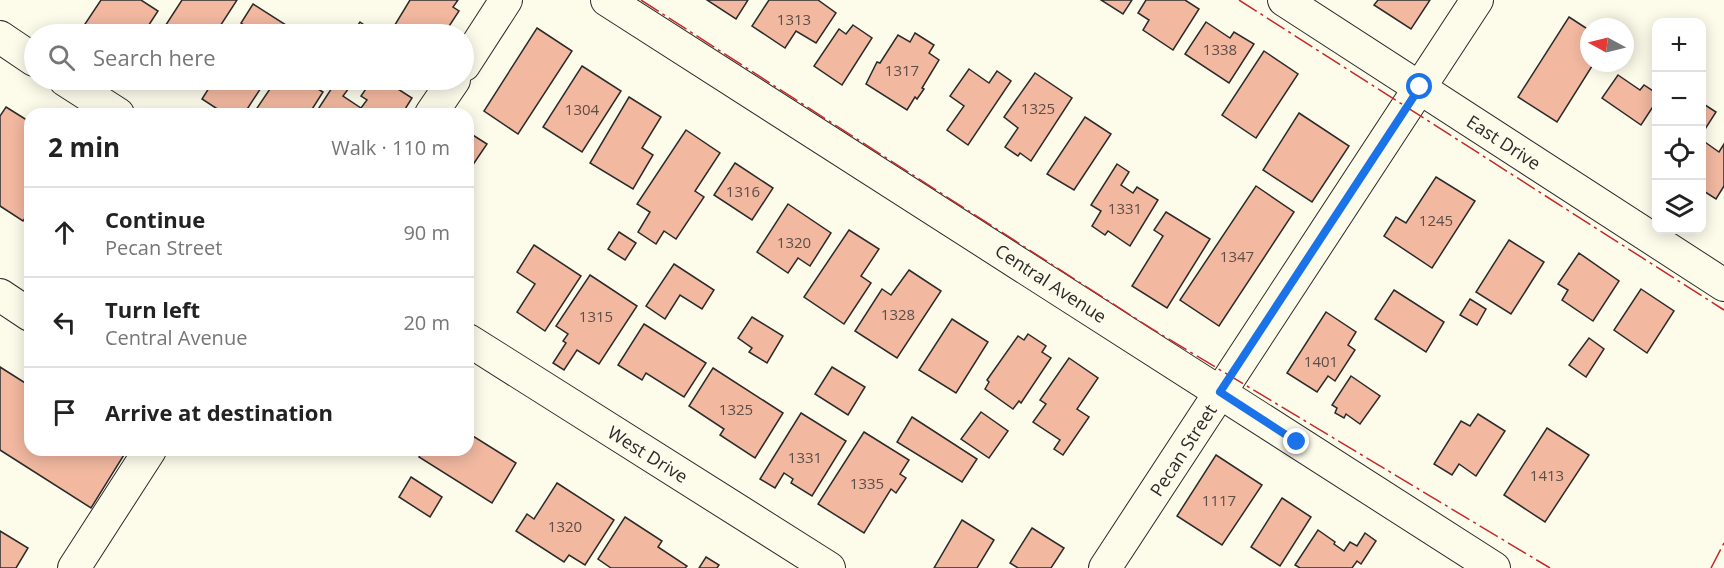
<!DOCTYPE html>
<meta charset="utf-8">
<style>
body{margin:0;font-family:"Open Sans",sans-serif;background:#f6f6f6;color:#222}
.controls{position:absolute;right:18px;top:18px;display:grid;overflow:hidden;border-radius:12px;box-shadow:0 3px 15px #0003}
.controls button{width:54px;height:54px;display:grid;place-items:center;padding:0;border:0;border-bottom:2px solid #e0e0e0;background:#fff;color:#222;font:30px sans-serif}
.compass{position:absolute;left:1580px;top:18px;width:54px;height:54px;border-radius:50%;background:#fff;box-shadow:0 3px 15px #0003;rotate:277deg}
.stop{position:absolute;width:18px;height:18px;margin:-14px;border:4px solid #1a73e8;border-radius:50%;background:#fff}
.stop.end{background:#1a73e8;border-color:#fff;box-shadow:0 2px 6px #0008}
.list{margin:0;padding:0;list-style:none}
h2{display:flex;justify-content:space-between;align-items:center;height:78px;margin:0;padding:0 24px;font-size:26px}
h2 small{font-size:20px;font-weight:400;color:#767676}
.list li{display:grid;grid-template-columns:39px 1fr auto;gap:18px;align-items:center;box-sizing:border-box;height:90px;padding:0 24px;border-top:2px solid #e0e0e0}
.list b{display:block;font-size:22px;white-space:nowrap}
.list p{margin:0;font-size:20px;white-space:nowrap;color:#767676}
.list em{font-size:20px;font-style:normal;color:#767676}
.icon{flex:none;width:33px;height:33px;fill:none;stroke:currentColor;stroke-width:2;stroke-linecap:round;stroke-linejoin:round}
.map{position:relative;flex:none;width:1724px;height:568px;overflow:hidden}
.search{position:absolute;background:#fff;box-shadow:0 3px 15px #0003;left:24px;top:24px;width:450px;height:66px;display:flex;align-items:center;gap:15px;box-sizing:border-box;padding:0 21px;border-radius:33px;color:#767676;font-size:22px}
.panel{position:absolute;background:#fff;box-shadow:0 3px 15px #0003;left:24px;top:108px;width:450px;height:348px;border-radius:18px}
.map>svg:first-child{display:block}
.building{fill:#f2b8a0;stroke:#2b2b2b;stroke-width:1.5}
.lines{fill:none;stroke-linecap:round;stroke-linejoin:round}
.minor-casing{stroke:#2b2b2b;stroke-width:34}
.minor{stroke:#fdfbea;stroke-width:32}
.power{stroke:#c62828;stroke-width:1.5;stroke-dasharray:21 4.5 3 4.5;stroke-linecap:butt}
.route{stroke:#1a73e8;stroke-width:8}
.labels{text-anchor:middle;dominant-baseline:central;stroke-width:4.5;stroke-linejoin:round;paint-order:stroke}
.number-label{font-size:15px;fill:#5d4e48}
.street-label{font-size:18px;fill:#2b2b2b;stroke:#fdfbea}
</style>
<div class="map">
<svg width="1724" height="568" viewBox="0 0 1724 568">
<rect width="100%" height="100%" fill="#fdfbea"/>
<g class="building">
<polygon points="101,0 141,0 158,11 143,34 94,34 83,27"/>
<polygon points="182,0 237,0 215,34 160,34"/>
<polygon points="410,0 458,0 453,7 459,11 444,34 403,34 393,28"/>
<polygon points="707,0 748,0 736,19"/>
<polygon points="769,0 818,0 836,13 816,43 796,31 785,48 752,26"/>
<polygon points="1101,0 1132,0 1123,14"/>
<polygon points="1146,0 1185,0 1199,9 1173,50 1143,30 1149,20 1138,13"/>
<polygon points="1378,0 1430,0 1411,29 1374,5"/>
<polygon points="253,4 297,32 296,34 243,34 248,28 241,23"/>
<polygon points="1569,17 1589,30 1589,63 1594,63 1557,122 1518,97"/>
<polygon points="360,22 377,34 352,34"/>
<polygon points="1206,22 1230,38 1234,32 1254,44 1229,83 1185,54"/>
<polygon points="853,25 872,38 842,85 814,66 839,29 846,34"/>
<polygon points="537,28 572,51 518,134 484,111"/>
<polygon points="915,33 934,45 929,53 939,60 922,88 924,89 917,99 915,97 907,110 866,84 877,62 880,63 898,35 910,42"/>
<polygon points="1264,51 1298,74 1256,138 1222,115"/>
<polygon points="582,66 621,91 582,152 543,127"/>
<polygon points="969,69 989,83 997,71 1011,81 968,145 947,130 964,106 950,96"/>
<polygon points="1035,73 1072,98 1031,161 1020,153 1018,156 1005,147 1018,128 1004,117"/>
<polygon points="1618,75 1640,90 1644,85 1656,93 1656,102 1641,125 1602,98"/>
<polygon points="214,80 266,80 244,114 225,114 202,99"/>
<polygon points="276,80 303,80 323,92 309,114 259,114 255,111"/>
<polygon points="337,80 349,88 343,96 361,108 367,100 361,96 372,80 384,80 412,98 402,114 315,114"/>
<polygon points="398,80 419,80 413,89"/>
<polygon points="629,97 661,117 642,148 653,155 633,189 590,163"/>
<polygon points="1702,103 1716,112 1702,134"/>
<polygon points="6,107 30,122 30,211 23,221 0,206 0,116"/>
<polygon points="1299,113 1349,146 1312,202 1263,170"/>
<polygon points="1085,117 1111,134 1074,190 1047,174"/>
<polygon points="686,130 720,153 695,191 704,197 676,239 664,231 656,244 638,232 650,212 637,204"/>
<polygon points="468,132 487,144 468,172"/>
<polygon points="1702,140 1719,152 1724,144 1724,186 1716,199 1702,190"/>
<polygon points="735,163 773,188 752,220 714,195"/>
<polygon points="1117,164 1129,172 1121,185 1133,193 1137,187 1158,200 1130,246 1108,231 1105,235 1092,226 1101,211 1091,205"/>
<polygon points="1436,177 1475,201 1432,268 1384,236 1396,217 1406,223"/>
<polygon points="1256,186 1294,212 1219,326 1180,300"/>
<polygon points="788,204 831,233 810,266 798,258 788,273 757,252"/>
<polygon points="1166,212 1210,239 1167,308 1132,286 1163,236 1154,230"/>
<polygon points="849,230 879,249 861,276 871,283 844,324 804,297"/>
<polygon points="619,232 636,243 625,260 608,249"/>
<polygon points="1509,240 1544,262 1511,314 1476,292"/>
<polygon points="534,245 581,276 545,331 517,312 535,284 517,272"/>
<polygon points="1579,253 1619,281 1593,321 1562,300 1568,290 1558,284"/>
<polygon points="674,264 714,290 702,309 680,295 665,319 646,306"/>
<polygon points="909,270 941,291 897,358 855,331 882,289 891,295"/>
<polygon points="590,275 637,306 599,364 577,350 564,370 553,363 566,343 563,341 568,334 556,326"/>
<polygon points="1641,289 1674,311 1647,353 1614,330"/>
<polygon points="1394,290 1444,322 1426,352 1375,319"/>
<polygon points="1470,299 1486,309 1477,325 1460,315"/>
<polygon points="1326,312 1356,332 1348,345 1355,350 1335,381 1328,376 1317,392 1287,373"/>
<polygon points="752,317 783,336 767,363 749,352 752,348 738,338"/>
<polygon points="952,319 988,342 956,393 919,370"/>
<polygon points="644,324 706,363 684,397 646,373 642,380 618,365"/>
<polygon points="1028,334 1046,346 1042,352 1051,358 1021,403 1019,401 1013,409 985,389 989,382 987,380 1018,336 1024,340"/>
<polygon points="1589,338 1604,349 1586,377 1569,365"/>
<polygon points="1069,358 1098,378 1077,409 1089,417 1063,455 1054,449 1060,440 1033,422 1046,404 1040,400"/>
<polygon points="0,367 30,386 30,450 127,450 91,508 0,450"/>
<polygon points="832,367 865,387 848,415 815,394"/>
<polygon points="713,368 783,413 755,458 720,435 724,429 689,406"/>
<polygon points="1351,376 1380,396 1360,424 1346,414 1344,418 1335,413 1337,408 1332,405"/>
<polygon points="981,412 1008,431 989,458 961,439"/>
<polygon points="801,413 846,441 812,496 791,483 793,479 784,473 775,488 760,479"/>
<polygon points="1478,414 1505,431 1476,476 1459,464 1452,475 1434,464 1461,421 1470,426"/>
<polygon points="912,417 977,459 962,482 897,442"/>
<polygon points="468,426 471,428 468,433 516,463 492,503 419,457 423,450 468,450"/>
<polygon points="1547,428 1589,455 1545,522 1504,495"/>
<polygon points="864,432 909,460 900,474 906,478 896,493 891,489 864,533 818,504"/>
<polygon points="1216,455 1262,485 1222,545 1177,516"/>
<polygon points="411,477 442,497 430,517 399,497"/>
<polygon points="557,483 614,520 585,565 569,555 564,562 516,531 527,514 534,519"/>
<polygon points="1282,498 1311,517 1280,566 1251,547"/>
<polygon points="625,517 662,541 658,547 687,566 685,568 611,568 598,559"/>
<polygon points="962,520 994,540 977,568 934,568"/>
<polygon points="1032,528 1064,548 1051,568 1018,568 1010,563"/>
<polygon points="1318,530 1335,542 1334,544 1344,551 1350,542 1357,546 1365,533 1376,541 1361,564 1357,561 1352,568 1300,568 1295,565"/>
<polygon points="0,531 28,548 16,568 0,568"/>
<polygon points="706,557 719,565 717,568 699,568"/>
</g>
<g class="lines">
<g class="minor-casing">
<g id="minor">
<polyline points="607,0 1494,568"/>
<polyline points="1284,0 1724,285"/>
<polyline points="0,37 34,60"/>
<polyline points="464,65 506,0"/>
<polyline points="65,80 118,114"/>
<polyline points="431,114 454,80"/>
<polyline points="0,295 30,315"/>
<polyline points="468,340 829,568"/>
<polyline points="74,568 150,450"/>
<polyline points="1105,568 1477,0"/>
</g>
</g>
<use href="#minor" class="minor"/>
<g class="power">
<polyline points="641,0 1152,329 1550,568"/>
<polyline points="1239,0 1724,310"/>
<polyline points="1711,568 1724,543"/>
</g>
</g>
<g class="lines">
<polyline class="route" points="1297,442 1220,392 1420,87"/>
</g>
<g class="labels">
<g class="number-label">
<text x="794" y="19">1313</text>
<text x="1220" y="49">1338</text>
<text x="902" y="70">1317</text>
<text x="1038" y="108">1325</text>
<text x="582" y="109">1304</text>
<text x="743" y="191">1316</text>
<text x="1125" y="208">1331</text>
<text x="1436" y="220">1245</text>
<text x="794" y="242">1320</text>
<text x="1237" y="256">1347</text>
<text x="898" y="314">1328</text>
<text x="596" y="316">1315</text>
<text x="1321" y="361">1401</text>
<text x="736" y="409">1325</text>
<text x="805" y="457">1331</text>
<text x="1547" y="475">1413</text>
<text x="867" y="483">1335</text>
<text x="1219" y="500">1117</text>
<text x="565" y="526">1320</text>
</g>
<g class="street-label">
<text transform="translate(1504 142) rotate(33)">East Drive</text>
<text transform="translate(1051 283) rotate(33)">Central Avenue</text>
<text transform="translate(1183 450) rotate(-57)">Pecan Street</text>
<text transform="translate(648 454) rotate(32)">West Drive</text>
</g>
</g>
</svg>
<div class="controls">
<button>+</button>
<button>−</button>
<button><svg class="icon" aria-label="locate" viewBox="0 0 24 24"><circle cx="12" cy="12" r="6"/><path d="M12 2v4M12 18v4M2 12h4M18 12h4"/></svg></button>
<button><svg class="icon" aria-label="layers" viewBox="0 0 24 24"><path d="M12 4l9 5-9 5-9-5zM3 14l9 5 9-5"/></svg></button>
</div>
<svg class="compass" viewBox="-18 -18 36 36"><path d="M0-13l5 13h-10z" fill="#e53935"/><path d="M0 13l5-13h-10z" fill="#767676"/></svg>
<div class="stop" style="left:1420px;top:87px"></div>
<div class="stop end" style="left:1297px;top:442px"></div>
<div class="search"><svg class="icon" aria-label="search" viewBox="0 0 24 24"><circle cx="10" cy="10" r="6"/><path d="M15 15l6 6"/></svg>Search here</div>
<section class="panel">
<h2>2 min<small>Walk · 110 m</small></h2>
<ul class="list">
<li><svg class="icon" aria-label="ahead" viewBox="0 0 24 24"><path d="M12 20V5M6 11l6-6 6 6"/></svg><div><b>Continue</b><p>Pecan Street</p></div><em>90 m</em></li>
<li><svg class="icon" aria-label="left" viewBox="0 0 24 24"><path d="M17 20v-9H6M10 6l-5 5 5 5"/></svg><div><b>Turn left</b><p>Central Avenue</p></div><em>20 m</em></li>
<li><svg class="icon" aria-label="arrive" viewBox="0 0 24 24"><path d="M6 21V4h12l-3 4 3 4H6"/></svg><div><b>Arrive at destination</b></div></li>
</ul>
</section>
</div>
